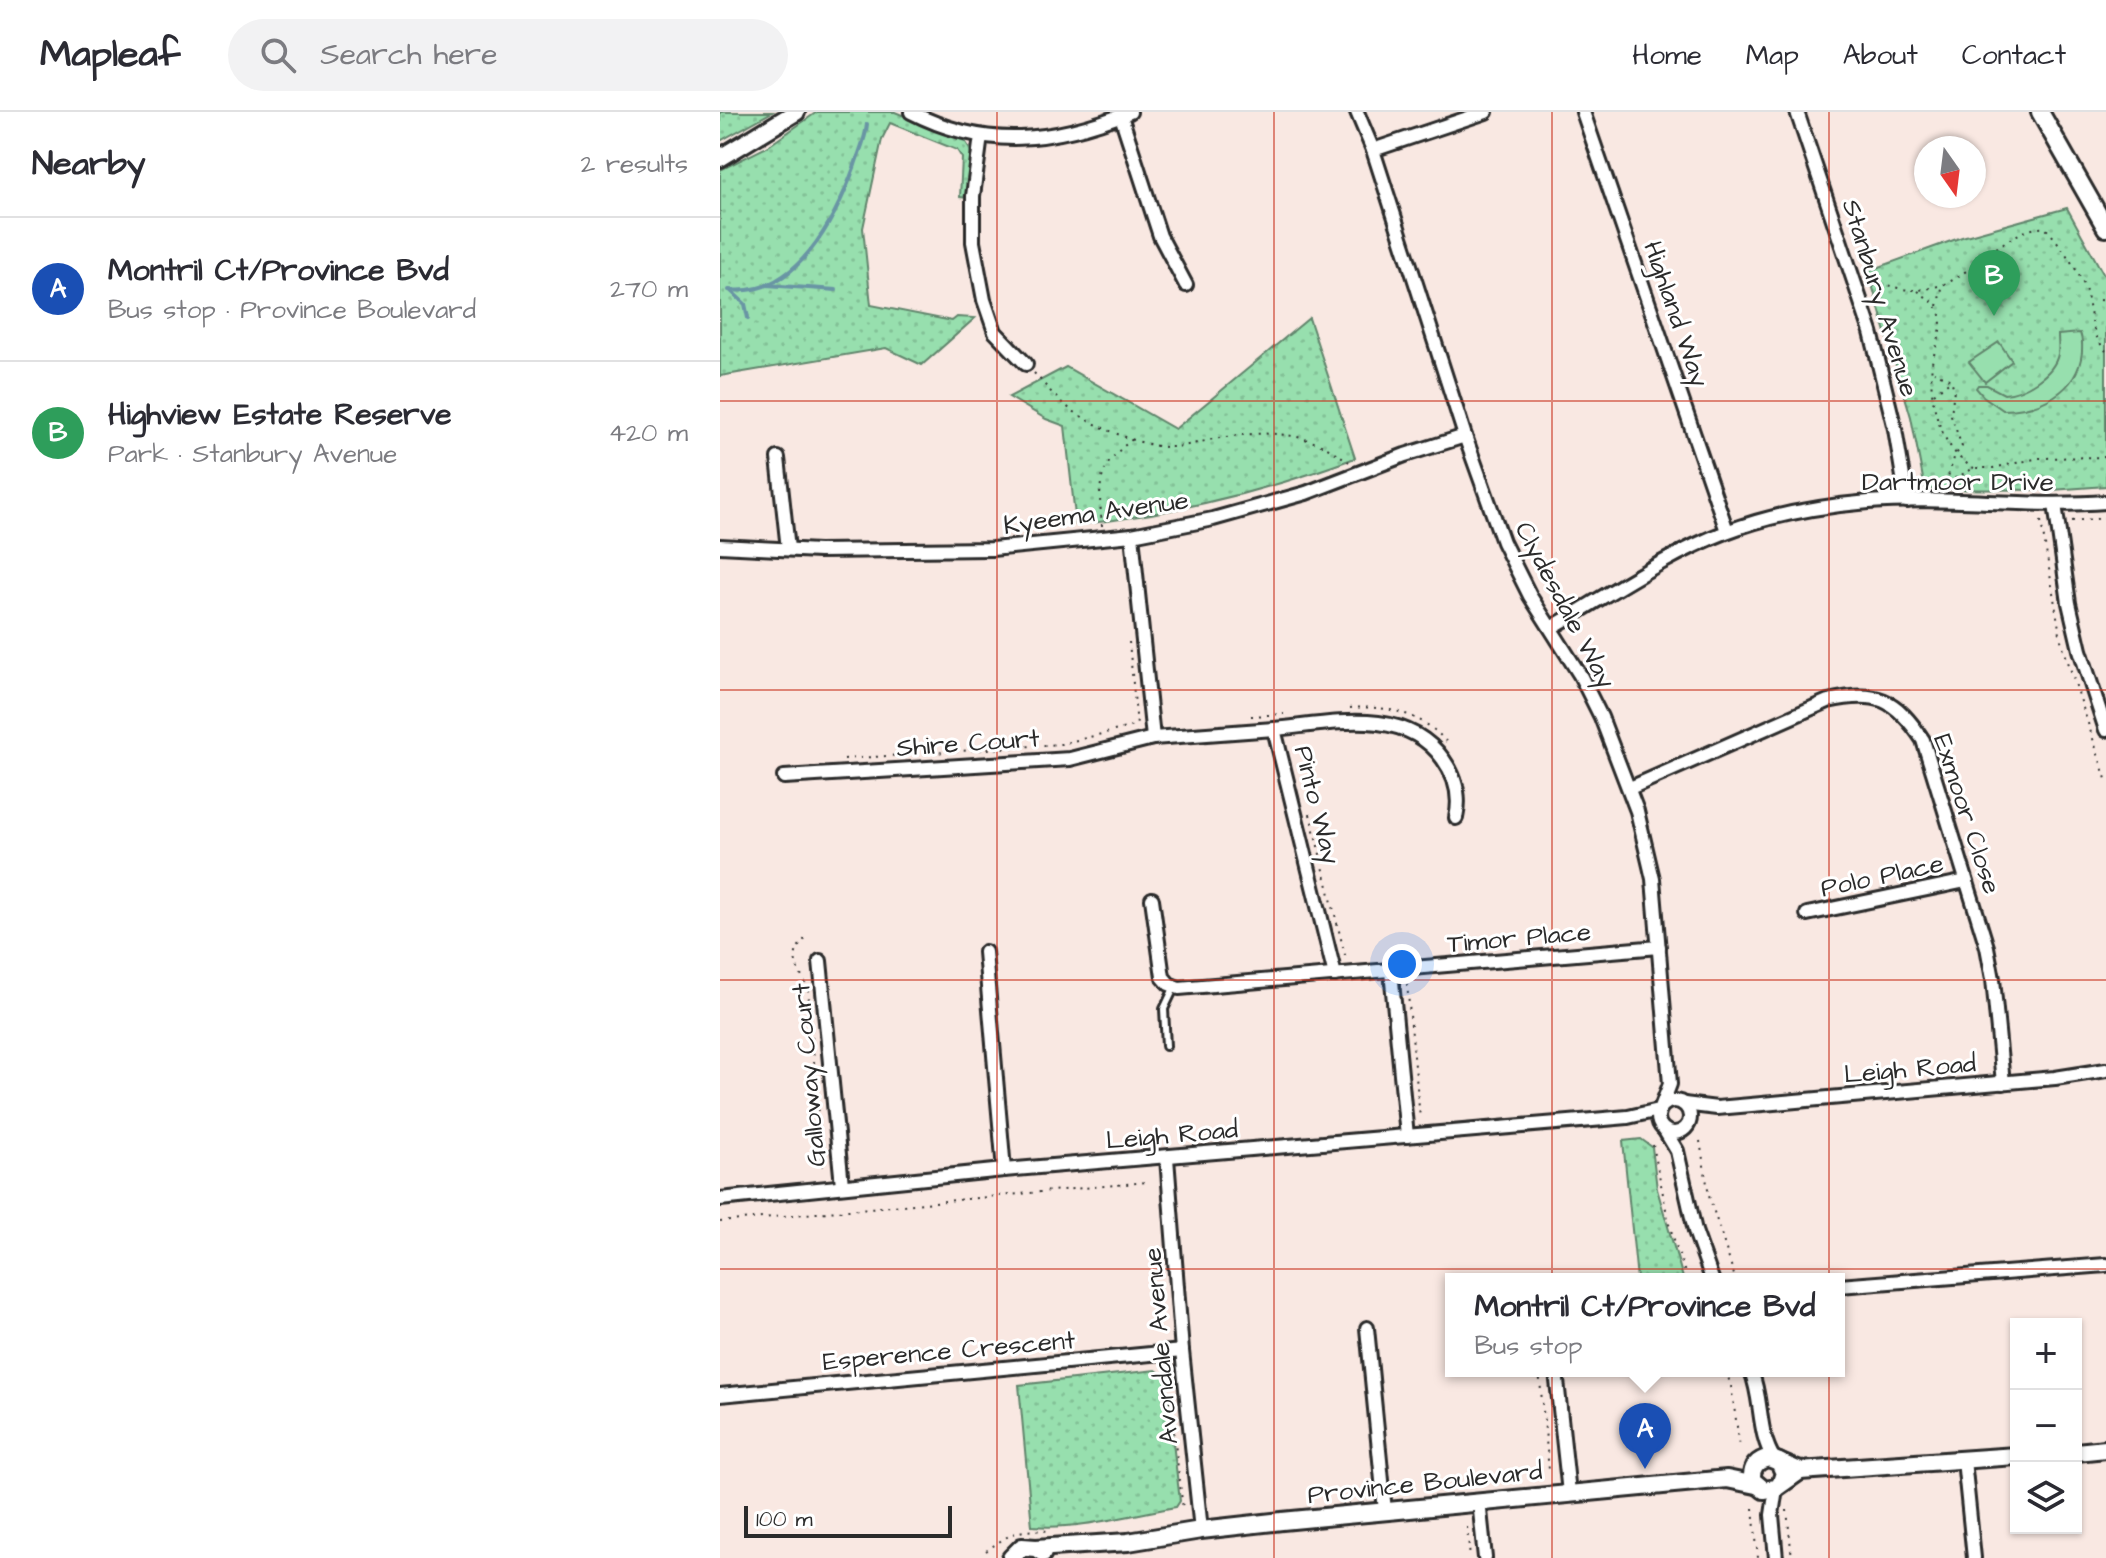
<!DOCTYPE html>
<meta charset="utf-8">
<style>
body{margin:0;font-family:"Architects Daughter",sans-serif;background:#f2f2f3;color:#2b2b33}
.controls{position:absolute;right:24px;bottom:24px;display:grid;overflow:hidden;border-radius:0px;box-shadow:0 2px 6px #0004}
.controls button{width:72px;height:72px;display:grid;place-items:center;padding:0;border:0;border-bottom:2px solid #e1e1e2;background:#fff;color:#2b2b33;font:40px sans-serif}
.compass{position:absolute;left:1194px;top:24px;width:72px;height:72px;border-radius:50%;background:#fff;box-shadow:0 2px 6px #0004;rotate:166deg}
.scale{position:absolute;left:24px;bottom:20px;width:208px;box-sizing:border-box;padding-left:8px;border:4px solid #2b2b2b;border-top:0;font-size:22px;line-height:28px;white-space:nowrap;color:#2b2b2b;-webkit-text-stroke:6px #fff;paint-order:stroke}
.you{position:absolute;left:682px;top:852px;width:28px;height:28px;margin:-20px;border:6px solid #fff;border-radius:50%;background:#1a73e8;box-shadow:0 0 0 12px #1a73e833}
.badge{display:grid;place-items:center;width:52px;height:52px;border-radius:50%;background:#0f766e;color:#fff;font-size:26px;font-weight:700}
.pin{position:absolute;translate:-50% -66px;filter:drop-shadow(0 2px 4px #0008)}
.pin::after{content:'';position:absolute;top:42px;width:28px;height:24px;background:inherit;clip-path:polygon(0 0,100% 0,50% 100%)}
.popup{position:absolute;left:725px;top:1161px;width:400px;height:104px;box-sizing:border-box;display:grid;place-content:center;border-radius:0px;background:#fff;filter:drop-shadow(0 2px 6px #0005);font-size:26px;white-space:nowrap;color:#7c7c81}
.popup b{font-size:30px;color:#2b2b33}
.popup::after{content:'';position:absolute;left:50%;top:100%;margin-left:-16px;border:16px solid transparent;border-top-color:#fff}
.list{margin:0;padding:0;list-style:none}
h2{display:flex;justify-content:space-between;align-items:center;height:104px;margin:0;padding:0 32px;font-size:34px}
h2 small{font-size:26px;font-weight:400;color:#7c7c81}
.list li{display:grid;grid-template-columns:52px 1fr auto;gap:24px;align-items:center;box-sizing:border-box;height:144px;padding:0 32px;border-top:2px solid #e1e1e2}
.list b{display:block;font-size:30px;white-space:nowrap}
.list p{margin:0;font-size:26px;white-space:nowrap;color:#7c7c81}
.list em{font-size:26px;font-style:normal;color:#7c7c81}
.icon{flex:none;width:44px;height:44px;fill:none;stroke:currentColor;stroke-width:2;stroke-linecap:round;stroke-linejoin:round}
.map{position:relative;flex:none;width:1386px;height:1446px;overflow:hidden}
header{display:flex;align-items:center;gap:48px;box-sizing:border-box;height:112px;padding:0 40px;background:#fff;border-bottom:2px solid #e1e1e2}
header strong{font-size:38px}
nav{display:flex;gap:44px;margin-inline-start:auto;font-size:28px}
.search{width:560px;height:72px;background:#f2f2f3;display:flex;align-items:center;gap:20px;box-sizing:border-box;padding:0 28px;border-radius:44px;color:#7c7c81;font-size:30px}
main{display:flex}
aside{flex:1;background:#fff}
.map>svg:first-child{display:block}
.grass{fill:url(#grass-dots);stroke:#61856c;stroke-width:2}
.garden{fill:#97dfae;stroke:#61856c;stroke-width:2}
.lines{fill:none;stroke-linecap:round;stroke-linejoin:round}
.stream{stroke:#6995a4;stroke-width:4}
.lane-casing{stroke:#2b2b2b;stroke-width:12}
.street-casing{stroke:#2b2b2b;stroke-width:18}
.secondary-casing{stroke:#2b2b2b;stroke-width:22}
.path{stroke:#2b2b2b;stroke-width:2;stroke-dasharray:2 6;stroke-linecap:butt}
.lane{stroke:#fff;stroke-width:6}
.street{stroke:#fff;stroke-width:12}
.secondary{stroke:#fff;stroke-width:16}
.grid{fill:none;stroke:#c8321e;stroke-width:2;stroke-opacity:0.55}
.labels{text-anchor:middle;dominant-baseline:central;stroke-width:6;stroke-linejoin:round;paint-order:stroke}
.street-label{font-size:26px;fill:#2b2b2b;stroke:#fff}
</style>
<header>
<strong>Mapleaf</strong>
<div class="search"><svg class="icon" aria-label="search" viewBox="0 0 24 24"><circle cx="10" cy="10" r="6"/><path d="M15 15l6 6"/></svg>Search here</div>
<nav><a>Home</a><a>Map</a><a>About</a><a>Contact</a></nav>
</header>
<main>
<aside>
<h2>Nearby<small>2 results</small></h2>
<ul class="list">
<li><span class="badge" style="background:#1a4fb4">A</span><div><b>Montril Ct/Province Bvd</b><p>Bus stop · Province Boulevard</p></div><em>270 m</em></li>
<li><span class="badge" style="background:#2e9e5b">B</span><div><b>Highview Estate Reserve</b><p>Park · Stanbury Avenue</p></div><em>420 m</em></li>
</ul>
</aside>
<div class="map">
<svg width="1386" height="1446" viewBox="0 0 1386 1446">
<defs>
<pattern id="grass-dots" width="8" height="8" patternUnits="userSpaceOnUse" patternTransform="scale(2)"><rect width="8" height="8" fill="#97dfae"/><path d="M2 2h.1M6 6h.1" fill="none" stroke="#82c096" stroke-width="1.8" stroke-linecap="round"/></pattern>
</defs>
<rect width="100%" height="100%" fill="#f9e8e2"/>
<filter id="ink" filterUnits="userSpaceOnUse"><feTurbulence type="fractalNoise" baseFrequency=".0125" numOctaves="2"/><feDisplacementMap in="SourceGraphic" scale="16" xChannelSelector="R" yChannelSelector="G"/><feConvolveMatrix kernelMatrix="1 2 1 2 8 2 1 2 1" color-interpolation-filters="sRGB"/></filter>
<g filter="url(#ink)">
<g class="grass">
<polygon points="0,0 52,0 0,29"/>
<path d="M97 0H175L245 29C257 44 250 67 248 86L240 85 242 46 237 38 170 11 162 27 143 116 151 193 232 209 237 205 255 206 202 253 166 236 0 264V58L47 35Z"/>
<polygon points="1347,96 1386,167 1386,374 1332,378 1205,377 1191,305 1148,159 1242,125"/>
<path d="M589 206 635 346C544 380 452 402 356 413L345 314 326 307 289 285 346 255 455 317Z"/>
<polygon points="921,1027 932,1035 937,1077 963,1166 917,1167 903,1029"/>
<path d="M436 1258 445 1264 460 1389 456 1395C408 1403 361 1418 312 1414L299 1273Z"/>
</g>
<g class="garden">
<path d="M1360 221C1363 228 1362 232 1362 240 1358 280 1319 298 1283 298L1263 284 1256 276 1258 273H1267L1284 282C1303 281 1334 263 1338 242 1339 236 1338 229 1338 223Z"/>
<polygon points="1279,230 1292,249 1265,270 1249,250"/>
</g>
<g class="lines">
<g class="stream">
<polyline points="47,173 116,178"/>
<path d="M9 178C77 186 116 106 135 53 139 40 146 26 147 12"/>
<polyline points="11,179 25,192 28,206"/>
</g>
<g class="lane-casing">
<polyline id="lane" points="446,934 444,897 455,874"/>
</g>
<g class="street-casing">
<g id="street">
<path d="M191 0C267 39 334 30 410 0"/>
<polyline points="637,0 653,38 745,324 783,430 810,484 860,563 881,605 917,699 933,767 950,972 942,993"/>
<polyline points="863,0 1007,419"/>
<polyline points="1077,0 1151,220 1175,317 1187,389"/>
<polyline points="401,4 440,124 466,173"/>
<polyline points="261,24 253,84 253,130 264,188 275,220 306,252"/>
<polyline points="653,38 766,0"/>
<polyline points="58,346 68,437"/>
<polyline points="1335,392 1349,491 1360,538 1386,618"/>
<polyline points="412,423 433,626 554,617 615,863"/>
<polyline points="0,434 99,439 272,437 412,423 493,407 586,381 685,343 745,324"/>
<path d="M831 516C888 483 944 444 1006 420 1050 403 1102 394 1149 390 1228 384 1307 396 1386 390"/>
<path d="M554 617C610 612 685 593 723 647 736 665 741 684 736 706"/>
<polyline points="64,665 350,647 433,626"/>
<path d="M910 676 1108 589C1157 578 1175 586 1203 628L1267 835 1273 867 1283 971"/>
<polyline points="432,787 443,865 449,872 459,876 939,835"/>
<polyline points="1087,802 1246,769"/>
<polyline points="265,840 284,1058"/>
<polyline points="100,849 122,1073"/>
<polyline points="671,859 687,1024"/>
<circle cx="954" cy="1005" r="16"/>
<polyline points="964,992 997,996 1335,966 1386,958"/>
<polyline points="945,1019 957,1039 975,1119 992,1167"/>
<polyline points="447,1046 462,1239 481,1418"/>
<polyline points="0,1087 284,1058 908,1005 939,998"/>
<polyline points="1119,1174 1386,1153"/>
<polyline points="647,1216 665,1399"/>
<polyline points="836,1259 849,1381"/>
<path d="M1031 1259C1043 1288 1037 1320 1054 1347"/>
<polyline points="0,1283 462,1239"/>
<polyline points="1244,1348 1254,1446"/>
<polyline points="1056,1376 1052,1403 1056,1446"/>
<polyline points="759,1389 765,1446"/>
</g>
</g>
<g class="secondary-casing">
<g id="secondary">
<polyline points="1320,0 1386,116"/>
<polyline points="0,46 76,0"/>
<polyline points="1356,1340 1386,1337"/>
<polyline points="1059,1350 1080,1359 1296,1344"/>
<path d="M1060 1373 1064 1361 1059 1350 1049 1346C1037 1348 1031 1355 1032 1368L1044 1378 1056 1376 1080 1359"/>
<polyline points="316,1436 408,1430 481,1418 562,1409 1007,1367 1036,1373"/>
<polyline points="291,1446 302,1435 316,1436 323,1441"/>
</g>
</g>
<g class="path">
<path d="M1153 174C1164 170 1172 175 1183 177 1197 180 1214 176 1227 171 1256 157 1293 113 1325 116 1336 125 1363 165 1366 180 1372 202 1370 221 1386 239"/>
<path d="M1198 179C1204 184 1214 190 1217 196 1227 212 1215 235 1212 251 1208 287 1220 339 1254 356"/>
<polyline points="1379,188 1386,189"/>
<polyline points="1217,194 1223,173"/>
<path d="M314 261C323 270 330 280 339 288 361 309 416 333 446 335 462 336 479 330 494 327 544 318 586 317 629 350"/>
<polyline points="1214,282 1231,268 1214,260"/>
<polyline points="1226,371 1235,343 1242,335 1231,303 1234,277 1231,268"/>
<polyline points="1196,373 1226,371 1254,356 1273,356 1319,346 1386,345"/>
<polyline points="1321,409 1341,528 1386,667"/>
<polyline points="1352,409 1386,406"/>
<path d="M382 414C378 370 377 354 414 326"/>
<polyline points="409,530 417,614"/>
<path d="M630 596C668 593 704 602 728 632"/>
<polyline points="531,604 564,602"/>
<polyline points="124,647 341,632 414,614"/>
<polyline points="590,702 626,847"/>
<path d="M85 827C67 845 78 857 88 876L103 1060"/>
<polyline points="687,872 700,1006"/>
<polyline points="980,1029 989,1084 1015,1166"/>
<polyline points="933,1033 949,1112 967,1167"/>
<polyline points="0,1110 428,1070"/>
<polyline points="446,1256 463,1397"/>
<polyline points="819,1259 829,1358"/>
<polyline points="1006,1259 1011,1274 1020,1335"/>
<polyline points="1033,1396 1038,1446"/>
<polyline points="1067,1398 1072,1446"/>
<polyline points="747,1415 750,1446"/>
<path d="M266 1439C293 1420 296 1417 330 1419"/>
</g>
<use href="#lane" class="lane"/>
<use href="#street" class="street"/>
<use href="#secondary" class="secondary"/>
</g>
</g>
<path class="grid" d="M277 0V1446M554 0V1446M832 0V1446M1109 0V1446M0 289H1386M0 578H1386M0 868H1386M0 1157H1386"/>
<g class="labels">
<g class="street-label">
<text transform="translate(1160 186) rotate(73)">Stanbury Avenue</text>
<text transform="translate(956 202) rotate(71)">Highland Way</text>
<text x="1238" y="370">Dartmoor Drive</text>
<text transform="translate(376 401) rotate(-8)">Kyeema Avenue</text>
<text transform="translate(845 493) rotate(62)">Clydesdale Way</text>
<text transform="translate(248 631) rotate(-4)">Shire Court</text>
<text transform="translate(597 693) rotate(76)">Pinto Way</text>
<text transform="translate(1247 702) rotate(72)">Exmoor Close</text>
<text transform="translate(1162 764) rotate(-12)">Polo Place</text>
<text transform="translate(799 826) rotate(-5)">Timor Place</text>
<text transform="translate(1190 957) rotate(-5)">Leigh Road</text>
<text transform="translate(89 963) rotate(-95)">Galloway Court</text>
<text transform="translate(452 1023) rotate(-5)">Leigh Road</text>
<text transform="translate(441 1234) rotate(-95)">Avondale Avenue</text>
<text transform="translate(229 1239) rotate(-5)">Esperence Crescent</text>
<text transform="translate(705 1371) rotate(-6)">Province Boulevard</text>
</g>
</g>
</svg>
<div class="controls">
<button>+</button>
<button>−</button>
<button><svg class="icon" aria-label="layers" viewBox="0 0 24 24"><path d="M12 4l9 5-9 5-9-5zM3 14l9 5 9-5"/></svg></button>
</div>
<svg class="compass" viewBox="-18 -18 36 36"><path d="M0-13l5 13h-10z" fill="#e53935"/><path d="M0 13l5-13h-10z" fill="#7c7c81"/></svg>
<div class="scale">100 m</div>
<div class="you"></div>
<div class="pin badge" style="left:925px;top:1357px;background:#1a4fb4">A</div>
<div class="popup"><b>Montril Ct/Province Bvd</b>Bus stop</div>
<div class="pin badge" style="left:1274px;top:204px;background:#2e9e5b">B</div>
</div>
</main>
